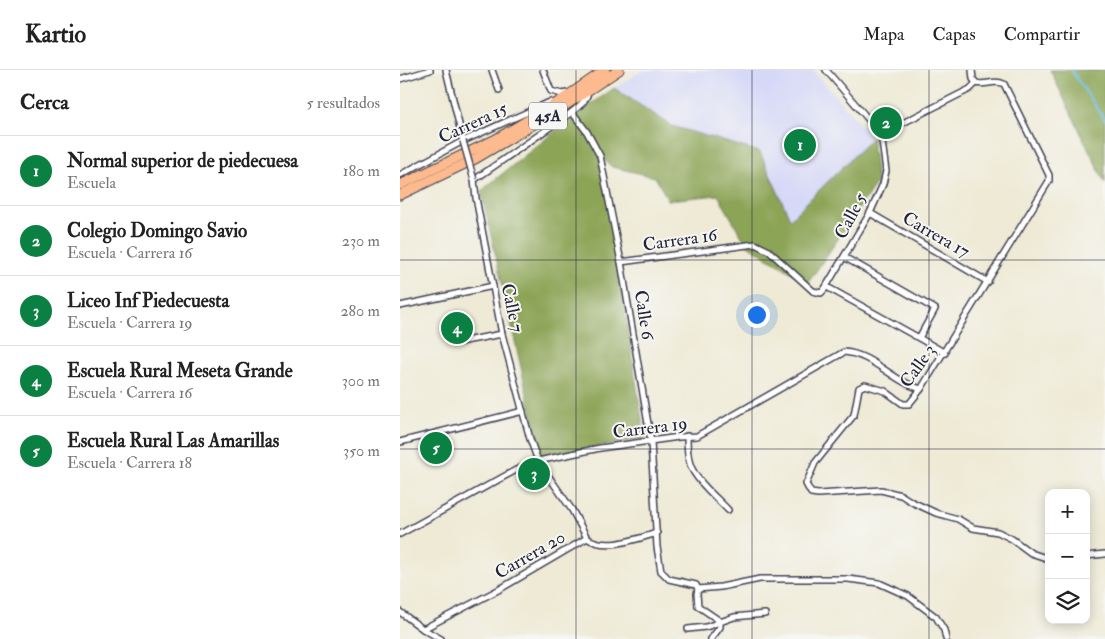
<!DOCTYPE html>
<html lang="es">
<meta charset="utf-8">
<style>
body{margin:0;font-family:"IM FELL Double Pica",serif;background:#f2f2f2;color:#222}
.controls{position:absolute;right:15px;bottom:15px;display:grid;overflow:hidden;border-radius:10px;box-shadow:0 2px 12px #0003}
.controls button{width:45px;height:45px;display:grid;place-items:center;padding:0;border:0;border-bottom:1px solid #e0e0e0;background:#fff;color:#222;font:25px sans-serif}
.you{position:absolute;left:356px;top:244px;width:18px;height:18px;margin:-12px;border:4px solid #fff;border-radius:50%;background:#1a73e8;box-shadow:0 0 0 8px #1a73e833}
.badge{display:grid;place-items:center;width:32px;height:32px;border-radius:50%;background:#0b8043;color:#fff;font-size:16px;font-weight:700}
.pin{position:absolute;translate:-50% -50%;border:2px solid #fff;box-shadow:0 1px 5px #0006}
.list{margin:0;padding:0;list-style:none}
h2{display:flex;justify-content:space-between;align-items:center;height:65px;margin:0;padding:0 20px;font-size:21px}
h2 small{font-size:16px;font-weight:400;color:#767676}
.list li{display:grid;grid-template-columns:32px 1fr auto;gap:15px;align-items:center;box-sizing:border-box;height:70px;padding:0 20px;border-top:1px solid #e0e0e0}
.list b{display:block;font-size:19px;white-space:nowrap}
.list p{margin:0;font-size:16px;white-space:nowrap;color:#767676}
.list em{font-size:16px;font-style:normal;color:#767676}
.icon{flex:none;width:28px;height:28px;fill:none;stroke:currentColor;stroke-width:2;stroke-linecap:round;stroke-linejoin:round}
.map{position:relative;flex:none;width:705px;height:569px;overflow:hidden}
header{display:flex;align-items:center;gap:30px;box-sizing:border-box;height:70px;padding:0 25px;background:#fff;border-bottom:1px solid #e0e0e0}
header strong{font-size:24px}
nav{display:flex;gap:28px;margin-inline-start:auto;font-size:18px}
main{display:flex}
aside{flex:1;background:#fff}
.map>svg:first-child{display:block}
.built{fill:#d6d8f8}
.forest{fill:#8ca456;stroke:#576348}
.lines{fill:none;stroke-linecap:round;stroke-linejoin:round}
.stream{stroke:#66c1e4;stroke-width:2}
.minor-casing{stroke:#414052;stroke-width:8}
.trunk-casing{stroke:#414052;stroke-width:11}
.minor{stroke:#fff;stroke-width:5}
.trunk{stroke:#fcba8e;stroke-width:9}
.minor-bridge-casing{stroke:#414052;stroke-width:8;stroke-linecap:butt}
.minor-bridge{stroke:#fff;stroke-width:5}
.grid{fill:none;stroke:#22223b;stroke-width:1;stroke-opacity:0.55}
.labels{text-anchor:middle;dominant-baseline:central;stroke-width:4;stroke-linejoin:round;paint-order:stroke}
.shield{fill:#f6f6f2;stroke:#626272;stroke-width:1}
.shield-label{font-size:16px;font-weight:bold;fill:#22223b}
.street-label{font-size:18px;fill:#22223b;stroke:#f6f6f2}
</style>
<header>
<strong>Kartio</strong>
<nav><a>Mapa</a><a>Capas</a><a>Compartir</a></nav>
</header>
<main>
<aside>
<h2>Cerca<small>5 resultados</small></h2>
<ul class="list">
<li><span class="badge">1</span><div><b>Normal superior de piedecuesa</b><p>Escuela</p></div><em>180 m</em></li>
<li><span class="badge">2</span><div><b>Colegio Domingo Savio</b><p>Escuela · Carrera 16</p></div><em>230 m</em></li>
<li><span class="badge">3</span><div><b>Liceo Inf Piedecuesta</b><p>Escuela · Carrera 19</p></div><em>280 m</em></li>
<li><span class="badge">4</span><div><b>Escuela Rural Meseta Grande</b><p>Escuela · Carrera 16</p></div><em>300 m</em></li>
<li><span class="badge">5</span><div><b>Escuela Rural Las Amarillas</b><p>Escuela · Carrera 18</p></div><em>350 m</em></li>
</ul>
</aside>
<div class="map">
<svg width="705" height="569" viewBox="0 0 705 569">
<rect width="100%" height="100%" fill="#f6f6f2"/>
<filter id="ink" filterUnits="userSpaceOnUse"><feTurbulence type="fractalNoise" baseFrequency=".02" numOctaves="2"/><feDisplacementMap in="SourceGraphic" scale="10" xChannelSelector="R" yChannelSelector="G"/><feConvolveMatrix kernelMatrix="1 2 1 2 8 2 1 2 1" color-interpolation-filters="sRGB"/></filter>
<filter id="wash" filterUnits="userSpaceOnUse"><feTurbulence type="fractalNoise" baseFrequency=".0096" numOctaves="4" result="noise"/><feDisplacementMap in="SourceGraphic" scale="20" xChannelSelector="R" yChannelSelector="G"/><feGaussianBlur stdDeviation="1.12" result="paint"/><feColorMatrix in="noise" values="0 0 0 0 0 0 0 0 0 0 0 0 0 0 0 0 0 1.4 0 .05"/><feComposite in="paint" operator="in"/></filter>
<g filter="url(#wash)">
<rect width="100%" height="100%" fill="#eeead6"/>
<polygon class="built" points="243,0 413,0 472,68 390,150 360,82 272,56 214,18"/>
<g class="forest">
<polygon points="650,0 705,0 705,113"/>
<polygon points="214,18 272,56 360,82 390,149 472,68 477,112 408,213 346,174 318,125 268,130 255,107 212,97 201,87 245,369 141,386 81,121 165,53"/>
</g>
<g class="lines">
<polyline class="stream" points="671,0 705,50"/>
</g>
</g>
<g filter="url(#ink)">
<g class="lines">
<g class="minor-casing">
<g id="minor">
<polyline points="46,0 63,71"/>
<polyline points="92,0 99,20"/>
<polyline points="143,0 151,21 162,24 167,23"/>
<polyline points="572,0 573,9 576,13"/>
<polyline points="0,9 30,0"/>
<path d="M576 13C586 16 594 9 604 14L649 105V111L521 319 509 334H503L485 321 465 315 459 318 454 345 415 393 406 414 411 423 418 424 481 420 501 425 512 432 536 443 558 449 573 458 598 462 612 469 631 483 649 489"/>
<polyline points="172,42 187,62 200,86 221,192 251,372 257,477 261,501 269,509 296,515 298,519 297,524 298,536 320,551"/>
<polyline points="481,64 570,19 576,13"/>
<polyline points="0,105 63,71 150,32"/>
<polyline points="470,143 588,212"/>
<polyline points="221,192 355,174 369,181 413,221 421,223 424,220 470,143 483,114 486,101 481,64 426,0"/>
<polyline points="427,217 519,268 535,239 444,187"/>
<polyline points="0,236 93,216"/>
<polyline points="519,268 545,283"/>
<polyline points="54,273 102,264"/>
<path d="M287 366C287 376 287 385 290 394 295 410 317 428 328 440"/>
<polyline points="0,372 123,341"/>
<path d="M0 464 116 400 138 391 200 378 279 367 297 366 444 282C473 284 493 312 521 319"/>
<path d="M187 468 172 440 138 391 130 369 102 264 76 128 74 110 172 42C179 36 187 31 188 21"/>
<polyline points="686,486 705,484"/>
<polyline points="298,519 321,517 360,509 448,509 479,513 508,526 536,547 544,560 546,569"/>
<polyline points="0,542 23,559 41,569"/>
<path d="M23 559 100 519 187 468C205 481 237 469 257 463"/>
<polyline points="288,559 306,557 334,547 365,544"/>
<polyline points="311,569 320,557 320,551"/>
</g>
</g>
<g class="trunk-casing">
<g id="trunk">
<polyline points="0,115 96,69 160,31 205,0"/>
<polyline points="0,125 75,89 163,37 219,0"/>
</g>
</g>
<use href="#minor" class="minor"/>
<use href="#trunk" class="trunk"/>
<g class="minor-bridge-casing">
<polyline id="minor-bridge" points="63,71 74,110"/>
</g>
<use href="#minor-bridge" class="minor-bridge"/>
</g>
</g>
<path class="grid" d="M176 0V569M352 0V569M529 0V569M0 190H705M0 379H705"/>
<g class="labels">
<rect class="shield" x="129" y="32.5" width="38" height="27" rx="4"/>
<g class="shield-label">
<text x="148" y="46">45A</text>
</g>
<g class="street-label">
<text transform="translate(73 53) rotate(-25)">Carrera 15</text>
<text transform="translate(451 146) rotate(-62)">Calle 5</text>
<text transform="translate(536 165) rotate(30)">Carrera 17</text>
<text transform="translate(280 170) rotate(-8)">Carrera 16</text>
<text transform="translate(112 238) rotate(78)">Calle 7</text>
<text transform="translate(244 245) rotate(81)">Calle 6</text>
<text transform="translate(518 296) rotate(-55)">Calle 3</text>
<text transform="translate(250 358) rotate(-7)">Carrera 19</text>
<text transform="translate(130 485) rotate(-30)">Carrera 20</text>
</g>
</g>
</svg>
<div class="controls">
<button>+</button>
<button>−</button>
<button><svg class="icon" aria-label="layers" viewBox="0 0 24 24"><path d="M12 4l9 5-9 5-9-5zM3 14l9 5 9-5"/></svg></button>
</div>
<div class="you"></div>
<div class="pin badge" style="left:400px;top:75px">1</div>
<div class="pin badge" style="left:486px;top:53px">2</div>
<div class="pin badge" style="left:134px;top:404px">3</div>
<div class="pin badge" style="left:57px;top:258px">4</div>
<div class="pin badge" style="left:36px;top:378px">5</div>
</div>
</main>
